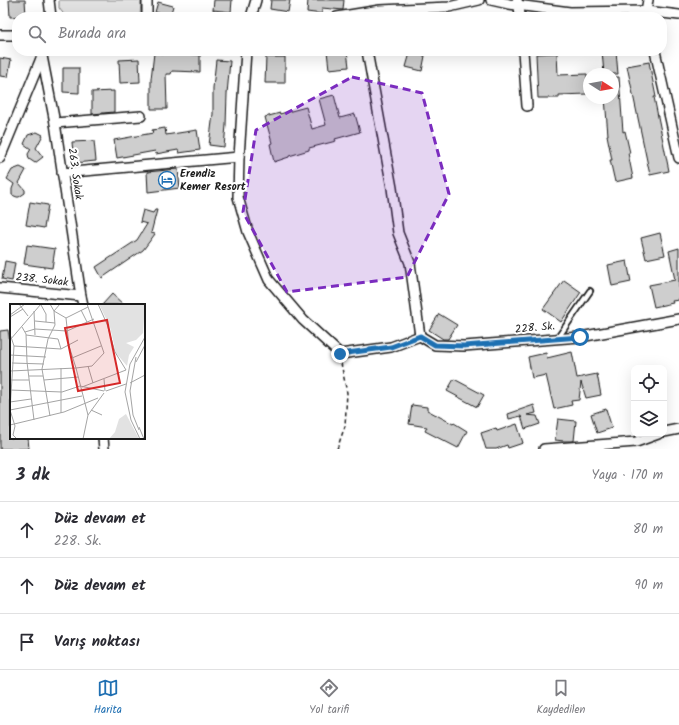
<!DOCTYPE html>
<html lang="tr">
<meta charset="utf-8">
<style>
body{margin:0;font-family:Kalam,sans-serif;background:#f7f7f7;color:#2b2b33}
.controls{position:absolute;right:12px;bottom:12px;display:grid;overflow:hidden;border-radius:8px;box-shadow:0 4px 16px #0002}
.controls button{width:36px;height:36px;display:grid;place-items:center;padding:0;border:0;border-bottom:1px solid #e1e1e2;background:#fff;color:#2b2b33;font:20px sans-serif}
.compass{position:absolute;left:583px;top:68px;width:36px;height:36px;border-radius:50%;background:#fff;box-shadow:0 4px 16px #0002;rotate:101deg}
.stop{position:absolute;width:12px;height:12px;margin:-9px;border:3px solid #1f6fb2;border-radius:50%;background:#fff}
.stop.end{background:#1f6fb2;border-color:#fff;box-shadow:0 1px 4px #0008}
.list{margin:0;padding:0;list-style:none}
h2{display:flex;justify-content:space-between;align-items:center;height:52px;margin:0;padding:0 16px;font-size:17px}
h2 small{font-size:13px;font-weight:400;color:#7c7c81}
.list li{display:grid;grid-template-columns:26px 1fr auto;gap:12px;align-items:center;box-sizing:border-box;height:56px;padding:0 16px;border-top:1px solid #e1e1e2}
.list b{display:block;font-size:15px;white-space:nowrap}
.list p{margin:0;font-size:13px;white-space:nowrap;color:#7c7c81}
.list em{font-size:13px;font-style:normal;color:#7c7c81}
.icon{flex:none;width:22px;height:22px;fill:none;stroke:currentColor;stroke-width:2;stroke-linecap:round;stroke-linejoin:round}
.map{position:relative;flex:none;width:679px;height:449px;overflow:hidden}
.search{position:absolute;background:#fff;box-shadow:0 4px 16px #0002;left:12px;right:12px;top:12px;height:44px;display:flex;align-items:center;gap:10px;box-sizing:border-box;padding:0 14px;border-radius:16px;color:#7c7c81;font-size:15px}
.sheet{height:220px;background:#fff}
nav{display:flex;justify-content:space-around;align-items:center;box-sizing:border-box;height:56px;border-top:1px solid #e1e1e2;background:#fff;font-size:11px;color:#7c7c81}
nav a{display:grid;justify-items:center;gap:2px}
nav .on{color:#1f6fb2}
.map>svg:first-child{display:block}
.green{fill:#e2e2e2;stroke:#7f7f7f}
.building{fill:#cecece;stroke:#1c1c1c}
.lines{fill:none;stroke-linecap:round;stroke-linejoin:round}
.lane-casing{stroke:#1c1c1c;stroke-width:8}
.street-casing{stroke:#1c1c1c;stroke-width:12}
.path{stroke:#1c1c1c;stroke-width:1.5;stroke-dasharray:4 3;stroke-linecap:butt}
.lane{stroke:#fff;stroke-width:4.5}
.street{stroke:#fff;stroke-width:9}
.route{stroke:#1f6fb2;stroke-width:5}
.marked{fill:#7b2cbf;fill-opacity:0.2;stroke:#7b2cbf;stroke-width:3;stroke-dasharray:8 5;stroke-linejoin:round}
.labels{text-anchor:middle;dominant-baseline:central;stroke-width:4;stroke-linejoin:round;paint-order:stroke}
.street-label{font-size:11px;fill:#1c1c1c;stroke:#fff}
.poi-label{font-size:11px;font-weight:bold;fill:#1c1c1c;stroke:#fff;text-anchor:start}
.inset-road{fill:none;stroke:#a4a4a4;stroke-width:1}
.view{fill:#d62828;fill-opacity:0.15;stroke:#d62828;stroke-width:2}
.inset-edge{fill:none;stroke:#1c1c1c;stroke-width:2}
</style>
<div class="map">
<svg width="679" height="449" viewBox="0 0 679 449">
<rect width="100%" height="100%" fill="#fff"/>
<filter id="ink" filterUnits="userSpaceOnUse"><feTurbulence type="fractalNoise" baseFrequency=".025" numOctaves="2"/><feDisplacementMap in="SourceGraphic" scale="8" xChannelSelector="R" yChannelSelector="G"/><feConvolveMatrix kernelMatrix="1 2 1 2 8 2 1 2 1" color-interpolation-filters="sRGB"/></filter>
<g filter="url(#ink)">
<polygon class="green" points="59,0 141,0 140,17 66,17 59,8"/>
<g class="building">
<polygon points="9,0 25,0 26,16 10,17"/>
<polygon points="214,0 232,0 231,12 213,10"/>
<polygon points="271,0 290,0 288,12 270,9"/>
<polygon points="308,0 344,0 343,10 322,8 322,14 307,12"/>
<polygon points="158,2 173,6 170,16 155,12"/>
<polygon points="327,51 347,51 349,67 329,69"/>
<polygon points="602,51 616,51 618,74 604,74"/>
<polygon points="154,53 179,55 179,54 200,55 200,72 172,71 171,74 166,74 167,109 151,109 151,79"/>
<polygon points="410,53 425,56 422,71 406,67"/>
<polygon points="557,53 558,75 587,74 587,94 559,95 559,98 538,98 536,54"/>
<polygon points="266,57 285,57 285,83 265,83"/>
<polygon points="0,58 11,60 8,77 0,76"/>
<polygon points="139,59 140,82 120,83 119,60"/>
<polygon points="216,60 230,61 227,94 226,125 224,147 209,145 213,114 213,88"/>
<polygon points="649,62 656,97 654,97 669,171 650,175 627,66"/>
<polygon points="63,68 79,68 79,93 63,92"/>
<polygon points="613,77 619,77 623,132 625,131 630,153 628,153 633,178 615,182 610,160 612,160 607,135 608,135 605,98 613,98"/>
<polygon points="114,91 114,112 92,114 92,92"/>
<polygon points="334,95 340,118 355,114 360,132 335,139 336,141 309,148 309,150 289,156 289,157 274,162 270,144 272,143 265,117 280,113 280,114 306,107 312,129 326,125 319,99"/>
<polygon points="165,128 166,135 197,130 200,150 179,153 178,150 156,154 155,151 117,158 114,140 153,133 152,130"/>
<polygon points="37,132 43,135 36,148 43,157 35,163 29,159 28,154 31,149 24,144 28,135"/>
<polygon points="94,141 96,161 74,163 72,142"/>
<polygon points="20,167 26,170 19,183 25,190 25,193 19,197 17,197 12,195 12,189 14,184 7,179 12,170"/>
<polygon points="178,169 180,188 148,192 147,172"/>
<polygon points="30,202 48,205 44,228 26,225"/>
<polygon points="143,210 153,213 155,210 157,210 151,233 155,234 143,250 102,278 96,267 137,240 147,224 140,222"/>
<polygon points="660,233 665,255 646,259 641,238"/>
<polygon points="27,245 55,249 52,268 24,264"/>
<polygon points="679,248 679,300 672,301 673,303 654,307 649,285 675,280 669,251"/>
<polygon points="5,261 15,263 12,281 2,279"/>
<polygon points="627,261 631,282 612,286 608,265"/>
<polygon points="564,280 581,292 561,322 543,309"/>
<polygon points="112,294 124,305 102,305"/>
<polygon points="439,314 457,325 448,339 443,339 429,330"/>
<polygon points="8,330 11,349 11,438 28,438 29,449 0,449 0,331"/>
<polygon points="572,352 577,378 597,374 601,395 586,398 581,382 579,400 571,401 572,405 554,409 546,375 532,378 528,357 546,353 547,358"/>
<polygon points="454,379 484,395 477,407 447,391"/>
<polygon points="412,405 427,407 427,410 453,424 454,423 467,431 458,448 425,431 427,427 409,424"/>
<polygon points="534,405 536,413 527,415 537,416 540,424 525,429 521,416 509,419 508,414"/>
<polygon points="606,409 612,428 597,433 591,414"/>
<polygon points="558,419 576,421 574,441 564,441 555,440"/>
<polygon points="517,424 523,443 508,448 507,445 496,449 486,449 481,433 496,428 497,431"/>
</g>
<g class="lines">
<g class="lane-casing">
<polyline id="lane" points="557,339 590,291"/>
</g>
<g class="street-casing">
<g id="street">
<polyline points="49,0 51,17"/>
<polyline points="491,0 509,4 570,12 646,11 679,15"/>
<polyline points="517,1 519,5 520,17"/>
<polyline points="647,16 646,11 648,0"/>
<polyline points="147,17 147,0"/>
<polyline points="251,17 256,0"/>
<polyline points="337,17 380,10 449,7 479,0"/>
<polyline points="0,35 17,35"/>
<polyline points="246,51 239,157 238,197 248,232 269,280 303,320 340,354 391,347 420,336 435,345 464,346 580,337 679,319"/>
<polyline points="367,51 392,188 398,233 410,263 420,336"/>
<polyline points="523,51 527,106"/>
<polyline points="655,51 679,158"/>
<polyline points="42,56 55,123 81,296 83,305"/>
<polyline points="55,123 141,116"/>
<polyline points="0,158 42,56"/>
<polyline points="62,173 239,157"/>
<polyline points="0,288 81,296"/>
<polyline points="664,432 679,429"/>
<polyline points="103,438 104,449"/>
<polyline points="544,449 636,442 658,434"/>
</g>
</g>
<polyline class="path" points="337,449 345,426 347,393 341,363"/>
<use href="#lane" class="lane"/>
<use href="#street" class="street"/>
</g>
</g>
<g class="lines" filter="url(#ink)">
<polyline class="route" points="340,354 391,347 420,336 435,345 464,346 580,337"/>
</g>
<path class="marked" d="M352 77 422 93 449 194 407 277 287 292 243 212 256 130Z"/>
<defs>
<g id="hotel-ring" transform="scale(0.9)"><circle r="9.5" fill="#fff" stroke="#1f6fb2" stroke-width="1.5"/><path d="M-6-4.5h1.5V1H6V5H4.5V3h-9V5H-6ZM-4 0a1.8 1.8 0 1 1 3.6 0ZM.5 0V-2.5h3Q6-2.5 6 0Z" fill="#1f6fb2"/></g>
</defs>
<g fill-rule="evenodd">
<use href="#hotel-ring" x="167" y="180"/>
</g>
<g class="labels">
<g class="street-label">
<text transform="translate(75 174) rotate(82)">263. Sokak</text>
<text transform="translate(42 280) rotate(6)">238. Sokak</text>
<text transform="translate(535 328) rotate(-5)">228. Sk.</text>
</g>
<g class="poi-label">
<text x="180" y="174">Erendiz<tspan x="180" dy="13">Kemer Resort</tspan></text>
</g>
</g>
<g transform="translate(10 304)">
<rect width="135" height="135" fill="#fff"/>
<path d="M89 0H135L133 29 126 36 116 39 124 43 119 51 117 62 106 49 100 23ZM116 110 129 135H99L105 128 109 115Z" fill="#e2e2e2"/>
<path class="inset-road" d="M9 0 18 12M40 0 44 7 45 21 38 35 32 65 40 112M50 0 44 7 56 14 59 42 66 64 82 62 94 49 77 0M31 1 36 10V18M71 6 77 18M24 7 25 31M0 11 15 0M0 13 13 5M56 14 78 3M25 17 45 19M12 23 16 30 17 58 24 116M15 28 25 25 57 27 84 15M0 30 4 42 0 106 5 122 3 131 7 135M0 36 31 0M4 42 51 45 48 35 16 31M51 45 68 36M0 51 36 53M126 53 120 87 123 111 129 126M62 54 91 42M126 58 135 41M2 59 34 60M78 62 83 79M51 64V109M0 67 66 64 78 111M19 72H33M94 75 95 87M1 76H19M34 76 68 73M120 79 135 71M72 83 116 66 105 48 97 20 88 0M0 86 52 88 70 82 94 87M96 87 116 80M0 98 21 95M0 106 72 92M81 106 92 111M0 121 54 108 88 94M129 123 134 135M73 135 78 111 94 89M130 135 121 116 115 88 120 60 135 33"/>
<path class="view" d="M97 16 110 79 68 87 55 24Z"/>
<rect width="135" height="135" class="inset-edge"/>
</g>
</svg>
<div class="controls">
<button><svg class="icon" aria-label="locate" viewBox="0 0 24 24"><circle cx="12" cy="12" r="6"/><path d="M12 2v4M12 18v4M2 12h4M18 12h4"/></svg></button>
<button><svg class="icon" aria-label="layers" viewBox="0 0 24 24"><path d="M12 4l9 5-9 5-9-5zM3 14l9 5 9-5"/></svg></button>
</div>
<svg class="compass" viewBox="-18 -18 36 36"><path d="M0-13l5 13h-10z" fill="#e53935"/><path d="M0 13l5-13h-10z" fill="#7c7c81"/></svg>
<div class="stop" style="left:580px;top:337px"></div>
<div class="stop end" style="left:340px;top:354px"></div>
<div class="search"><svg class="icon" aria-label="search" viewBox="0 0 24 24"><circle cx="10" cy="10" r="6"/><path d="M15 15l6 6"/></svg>Burada ara</div>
</div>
<section class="sheet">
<h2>3 dk<small>Yaya · 170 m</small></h2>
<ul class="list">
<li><svg class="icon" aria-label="ahead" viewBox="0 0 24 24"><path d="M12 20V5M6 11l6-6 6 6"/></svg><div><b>Düz devam et</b><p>228. Sk.</p></div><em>80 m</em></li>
<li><svg class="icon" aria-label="ahead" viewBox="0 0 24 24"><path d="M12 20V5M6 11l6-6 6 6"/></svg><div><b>Düz devam et</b></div><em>90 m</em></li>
<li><svg class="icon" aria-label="arrive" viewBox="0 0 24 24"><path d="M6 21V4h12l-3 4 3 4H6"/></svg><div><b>Varış noktası</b></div></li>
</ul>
</section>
<nav>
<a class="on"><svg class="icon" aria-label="map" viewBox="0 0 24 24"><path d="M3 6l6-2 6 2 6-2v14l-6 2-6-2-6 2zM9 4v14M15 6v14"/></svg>Harita</a>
<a><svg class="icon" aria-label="directions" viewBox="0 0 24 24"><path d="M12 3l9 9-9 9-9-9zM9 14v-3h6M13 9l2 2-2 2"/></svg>Yol tarifi</a>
<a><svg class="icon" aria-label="saved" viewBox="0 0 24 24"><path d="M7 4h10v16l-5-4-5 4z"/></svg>Kaydedilen</a>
</nav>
